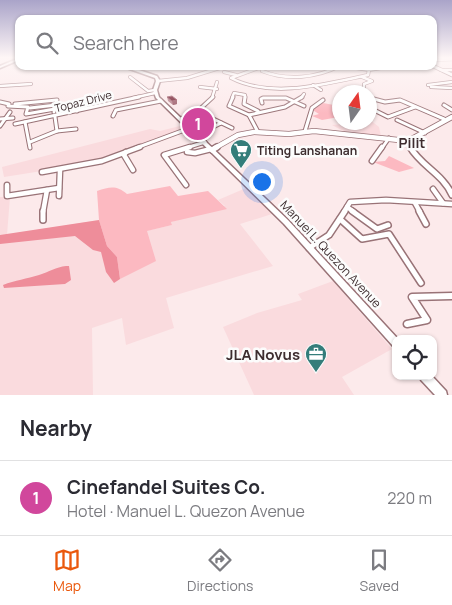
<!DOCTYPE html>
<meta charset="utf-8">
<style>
body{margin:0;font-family:Manrope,sans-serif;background:#f2f2f3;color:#2b2b33}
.controls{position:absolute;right:15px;bottom:15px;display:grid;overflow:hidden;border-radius:10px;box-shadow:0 1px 4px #0004}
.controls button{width:45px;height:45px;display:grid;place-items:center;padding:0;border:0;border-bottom:1px solid #e1e1e2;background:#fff;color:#2b2b33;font:25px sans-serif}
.compass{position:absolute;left:332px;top:85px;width:45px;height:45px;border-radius:50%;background:#fff;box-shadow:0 1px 4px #0004;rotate:14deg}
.you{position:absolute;left:261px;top:181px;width:18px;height:18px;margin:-12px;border:4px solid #fff;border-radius:50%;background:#1a73e8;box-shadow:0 0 0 8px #1a73e833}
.badge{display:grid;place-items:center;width:32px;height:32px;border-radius:50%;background:#ea580c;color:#fff;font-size:16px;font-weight:700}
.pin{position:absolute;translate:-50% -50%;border:2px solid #fff;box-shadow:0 1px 5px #0006}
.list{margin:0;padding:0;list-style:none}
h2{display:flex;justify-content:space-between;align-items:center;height:65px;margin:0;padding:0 20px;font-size:21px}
h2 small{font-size:16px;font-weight:400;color:#7c7c81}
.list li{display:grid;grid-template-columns:32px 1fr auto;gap:15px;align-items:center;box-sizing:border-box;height:75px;padding:0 20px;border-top:1px solid #e1e1e2}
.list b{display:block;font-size:19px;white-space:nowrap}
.list p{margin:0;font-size:16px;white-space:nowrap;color:#7c7c81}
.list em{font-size:16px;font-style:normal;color:#7c7c81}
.icon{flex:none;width:28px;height:28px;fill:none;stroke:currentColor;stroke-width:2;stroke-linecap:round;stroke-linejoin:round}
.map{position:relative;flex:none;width:452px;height:395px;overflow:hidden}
.search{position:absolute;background:#fff;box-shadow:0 1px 4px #0004;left:15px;right:15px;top:15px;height:55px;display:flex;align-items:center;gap:12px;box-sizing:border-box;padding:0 18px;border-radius:10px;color:#7c7c81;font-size:19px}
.sheet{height:140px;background:#fff}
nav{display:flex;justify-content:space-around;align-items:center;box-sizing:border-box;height:70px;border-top:1px solid #e1e1e2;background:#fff;font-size:14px;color:#7c7c81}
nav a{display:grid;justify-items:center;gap:2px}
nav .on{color:#ea580c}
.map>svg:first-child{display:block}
.built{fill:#fadbde}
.green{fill:#fcb9c1}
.water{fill:#ee8d9a}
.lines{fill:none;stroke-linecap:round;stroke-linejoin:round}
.minor-far4-casing{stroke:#997377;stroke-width:4}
.minor-far3-casing{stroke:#997377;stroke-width:5}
.minor-far2-casing{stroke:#997377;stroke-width:7}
.minor-far1-casing{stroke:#997377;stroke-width:8}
.minor-casing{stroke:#997377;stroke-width:9}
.tertiary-far2-casing{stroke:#997377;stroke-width:4.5}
.tertiary-far1-casing{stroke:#997377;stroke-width:6}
.tertiary-casing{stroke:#997377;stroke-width:8}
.secondary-casing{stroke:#997377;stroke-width:3}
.minor-far4{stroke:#fff;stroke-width:2.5}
.minor-far3{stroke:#fff;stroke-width:3}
.minor-far2{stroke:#fff;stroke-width:4.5}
.minor-far1{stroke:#fff;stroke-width:5}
.minor{stroke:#fff;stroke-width:6}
.tertiary-far2{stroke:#fff;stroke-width:3}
.tertiary-far1{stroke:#fff;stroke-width:4.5}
.tertiary{stroke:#fff;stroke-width:5}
.secondary{fill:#fff;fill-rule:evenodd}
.wall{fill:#b8848e}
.shaded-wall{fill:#9c5b69}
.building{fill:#731e31;stroke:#9c5b69}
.labels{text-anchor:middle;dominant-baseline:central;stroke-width:5;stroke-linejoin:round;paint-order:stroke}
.far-street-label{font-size:11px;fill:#3d2d2f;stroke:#fcfcfc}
.poi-label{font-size:12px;font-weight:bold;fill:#3d2d2f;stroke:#fcfcfc;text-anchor:start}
.street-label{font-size:12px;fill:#3d2d2f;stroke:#fcfcfc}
.neighbourhood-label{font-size:14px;font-weight:bold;fill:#3d2d2f;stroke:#fcfcfc}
.near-poi-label{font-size:15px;font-weight:bold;fill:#3d2d2f;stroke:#fcfcfc;text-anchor:end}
</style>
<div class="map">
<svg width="452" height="395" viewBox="0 0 452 395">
<rect width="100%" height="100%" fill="#fceaeb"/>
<g class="built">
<polygon points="370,120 379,127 381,136 345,132 332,125 370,122"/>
<polygon points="184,125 187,129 104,158 61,168 4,177 2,167 150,129 160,131"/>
<polygon points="246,188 272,214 240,224 273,266 166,298 174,328 126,345 122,318 92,328 93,395 0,395 0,197 10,197 7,235 99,220 107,246 117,257 120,279 146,231 172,225 171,222 225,206 218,200"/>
<polygon points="333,281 392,349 342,377 354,395 254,395 223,327 257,313 302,300 298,294"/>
</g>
<g class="green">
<polygon points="318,102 339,106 339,117 322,120 312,116 319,114 311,109"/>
<polygon points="389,156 414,168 399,172 373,162 385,161"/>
<path d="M170 186 178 196 208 191 227 209 171 222 172 225 147 231 156 261 120 279 117 257 107 246 99 220 97 191C110 187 116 185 127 194Z"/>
</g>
<g class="water">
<polygon points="99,220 107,246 117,257 120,279 114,283 106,272 101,252 93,250 75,236 0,244 0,235"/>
<path d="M66 266H69L71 280 65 284 4 288 3 285C15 280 27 279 39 275 49 272 56 267 66 266Z"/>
</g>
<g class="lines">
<g class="minor-far4-casing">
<g id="minor-far4">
<path d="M261 66 262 71C287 81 316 78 340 66"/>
<path d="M291 66 261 67 231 78C272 99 325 84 368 75L369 70"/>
<polyline points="344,66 369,70 392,66"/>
<polyline points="441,70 452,70"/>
<polyline points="224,72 236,75"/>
<polyline points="130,77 148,91 155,90"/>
<polyline points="362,77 372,81 364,84 364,87"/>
<polyline points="158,81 187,78 226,66"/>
<polyline points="313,85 321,90"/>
<polyline points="428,85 452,82"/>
<polyline points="0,86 31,84"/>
<polyline points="200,87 217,89"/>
<polyline points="431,87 452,88"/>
<polyline points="133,98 155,93"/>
<polyline points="212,98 217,82"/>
<polyline points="232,98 234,93 245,95 245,98"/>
<polyline points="301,98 304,94"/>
</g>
</g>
<g class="minor-far3-casing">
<g id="minor-far3">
<polyline points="233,97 229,106 249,115"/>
<polyline points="245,97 244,104 258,111"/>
<polyline points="370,98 385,102 400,100 444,119"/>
<polyline points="0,102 9,104 8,106 28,107 26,114 55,109"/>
<polyline points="262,103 261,99 263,98 286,98 304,106"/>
<polyline points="15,104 57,100 54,112"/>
<polyline points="444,105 452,110"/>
<polyline points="30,108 56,105"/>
<polyline points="70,108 77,111"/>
<polyline points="370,108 388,117 415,107"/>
<polyline points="113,116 116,110 161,101"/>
<polyline points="207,116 232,128"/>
<polyline points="55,117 57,131"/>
<polyline points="0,119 13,118"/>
<polyline points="181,119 200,109 213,97"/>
<polyline points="397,120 425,133"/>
<polyline points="25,122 30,148"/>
<polyline points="15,124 139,97"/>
<polyline points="0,126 10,112"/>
<polyline points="305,131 312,108 323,100"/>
<polyline points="258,132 249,115 285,107 302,97"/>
<polyline points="197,135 221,123"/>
<polyline points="30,142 57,131 76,129"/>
<polyline points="136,148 190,128"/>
<polyline points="186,148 205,142"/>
<polyline points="382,148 389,138"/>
</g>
</g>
<g class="minor-far2-casing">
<g id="minor-far2">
<polyline points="126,152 124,155 133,170"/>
<polyline points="187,152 195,153 211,149"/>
<polyline points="372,161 382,147"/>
<polyline points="42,172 102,161 140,147"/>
<polyline points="7,185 7,196 59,188"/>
<polyline points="186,185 164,155 190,147"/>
<polyline points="433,189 443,203"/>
<polyline points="59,196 60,170"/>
<polyline points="415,203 420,212"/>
<polyline points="347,207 354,212"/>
<polyline points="43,212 47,190"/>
<polyline points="344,212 350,202 386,200 452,204"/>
</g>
</g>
<g class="minor-far1-casing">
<g id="minor-far1">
<polyline points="43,211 43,220"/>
<polyline points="352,211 377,229 388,225"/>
<polyline points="419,211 426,224"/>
<polyline points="340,219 362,239 389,234 421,283"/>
<polyline points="309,248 329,235 345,211"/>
</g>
</g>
<g class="minor-casing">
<polyline id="minor" points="407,324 427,320 412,297 452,296"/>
</g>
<g class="tertiary-far2-casing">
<g id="tertiary-far2">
<polyline points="433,60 452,59"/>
<polyline points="433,66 452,75"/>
</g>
</g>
<g class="tertiary-far1-casing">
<g id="tertiary-far1">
<polyline points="408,141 411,148"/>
<polyline points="215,148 238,135 254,132 289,134 314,131 408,141 452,117"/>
</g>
</g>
<g class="tertiary-casing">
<g id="tertiary">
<path d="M410 147C421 166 443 174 452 195"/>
<polyline points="212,150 217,147"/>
</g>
</g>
<g class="secondary-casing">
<g id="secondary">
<polygon points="19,58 19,60 0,68 0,66"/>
<polygon points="121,66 127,66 157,76 160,81 157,90 159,97 288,220 398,339 396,339 396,347 393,346 284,224 156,98 153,90 156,81 155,78"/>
<polygon points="420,376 432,376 446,391 447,395 435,395 421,380"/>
</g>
</g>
<use href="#minor-far4" class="minor-far4"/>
<use href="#minor-far3" class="minor-far3"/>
<use href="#minor-far2" class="minor-far2"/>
<use href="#minor-far1" class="minor-far1"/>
<use href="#minor" class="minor"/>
<use href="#tertiary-far2" class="tertiary-far2"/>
<use href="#tertiary-far1" class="tertiary-far1"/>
<use href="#tertiary" class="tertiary"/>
<use href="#secondary" class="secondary"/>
</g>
<g class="wall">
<polygon points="167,97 177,100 177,104 173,105 168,101"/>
<polygon points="205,119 205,123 195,128 191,125 190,120"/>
</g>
<g class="shaded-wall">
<polygon points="177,100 177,104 173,105 172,101"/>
<polygon points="205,119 205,123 195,128 195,123"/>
</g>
<g class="building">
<polygon points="172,96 177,100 172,101 167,97"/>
<polygon points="200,115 205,119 195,123 190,120"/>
</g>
<linearGradient id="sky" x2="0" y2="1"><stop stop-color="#aaa4c9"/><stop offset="0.51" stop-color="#fef6f6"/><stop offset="1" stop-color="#fef6f6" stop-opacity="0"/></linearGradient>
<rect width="452" height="113" fill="url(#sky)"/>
<defs>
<g id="supermarket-pin" transform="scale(1.125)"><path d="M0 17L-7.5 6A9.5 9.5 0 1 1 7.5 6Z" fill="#347d7a" stroke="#fcfcfc"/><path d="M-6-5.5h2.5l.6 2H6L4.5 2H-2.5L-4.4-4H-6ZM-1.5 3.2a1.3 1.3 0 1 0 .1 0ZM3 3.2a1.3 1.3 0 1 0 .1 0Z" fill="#fff"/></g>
<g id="office-pin" transform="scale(1.125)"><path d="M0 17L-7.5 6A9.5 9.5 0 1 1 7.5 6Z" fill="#347d7a" stroke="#fcfcfc"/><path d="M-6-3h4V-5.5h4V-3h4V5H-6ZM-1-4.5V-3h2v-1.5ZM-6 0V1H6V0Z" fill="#fff"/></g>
</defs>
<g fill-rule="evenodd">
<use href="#supermarket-pin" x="241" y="150"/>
<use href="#office-pin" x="316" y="354"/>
</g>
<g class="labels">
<g class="far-street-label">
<text transform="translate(83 101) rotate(-14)">Topaz Drive</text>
</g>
<g class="poi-label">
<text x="257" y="150">Titing Lanshanan</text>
</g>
<g class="street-label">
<text transform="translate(331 254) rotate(47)">Manuel L. Quezon Avenue</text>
</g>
<g class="neighbourhood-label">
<text x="412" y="142">Pilit</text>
</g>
<g class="near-poi-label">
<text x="300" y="354">JLA Novus</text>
</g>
</g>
</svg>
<div class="controls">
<button><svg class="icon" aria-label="locate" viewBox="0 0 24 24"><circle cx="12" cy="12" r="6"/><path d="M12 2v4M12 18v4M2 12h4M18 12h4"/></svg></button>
</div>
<svg class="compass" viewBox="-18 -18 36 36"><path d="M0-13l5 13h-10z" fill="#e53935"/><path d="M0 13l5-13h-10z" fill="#7c7c81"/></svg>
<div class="you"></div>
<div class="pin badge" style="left:198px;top:124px;background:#d1479c">1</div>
<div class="search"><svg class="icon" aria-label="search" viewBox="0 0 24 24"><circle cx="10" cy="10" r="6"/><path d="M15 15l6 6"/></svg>Search here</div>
</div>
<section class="sheet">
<h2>Nearby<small></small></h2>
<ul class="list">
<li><span class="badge" style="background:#d1479c">1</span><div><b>Cinefandel Suites Co.</b><p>Hotel · Manuel L. Quezon Avenue</p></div><em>220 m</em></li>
</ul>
</section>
<nav>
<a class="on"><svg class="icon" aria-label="map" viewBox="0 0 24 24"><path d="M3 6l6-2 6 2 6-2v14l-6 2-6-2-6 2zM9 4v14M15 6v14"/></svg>Map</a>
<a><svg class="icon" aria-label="directions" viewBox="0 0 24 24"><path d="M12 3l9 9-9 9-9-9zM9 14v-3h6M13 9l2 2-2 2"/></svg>Directions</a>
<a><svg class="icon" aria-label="saved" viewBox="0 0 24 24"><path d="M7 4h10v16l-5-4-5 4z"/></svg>Saved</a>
</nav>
